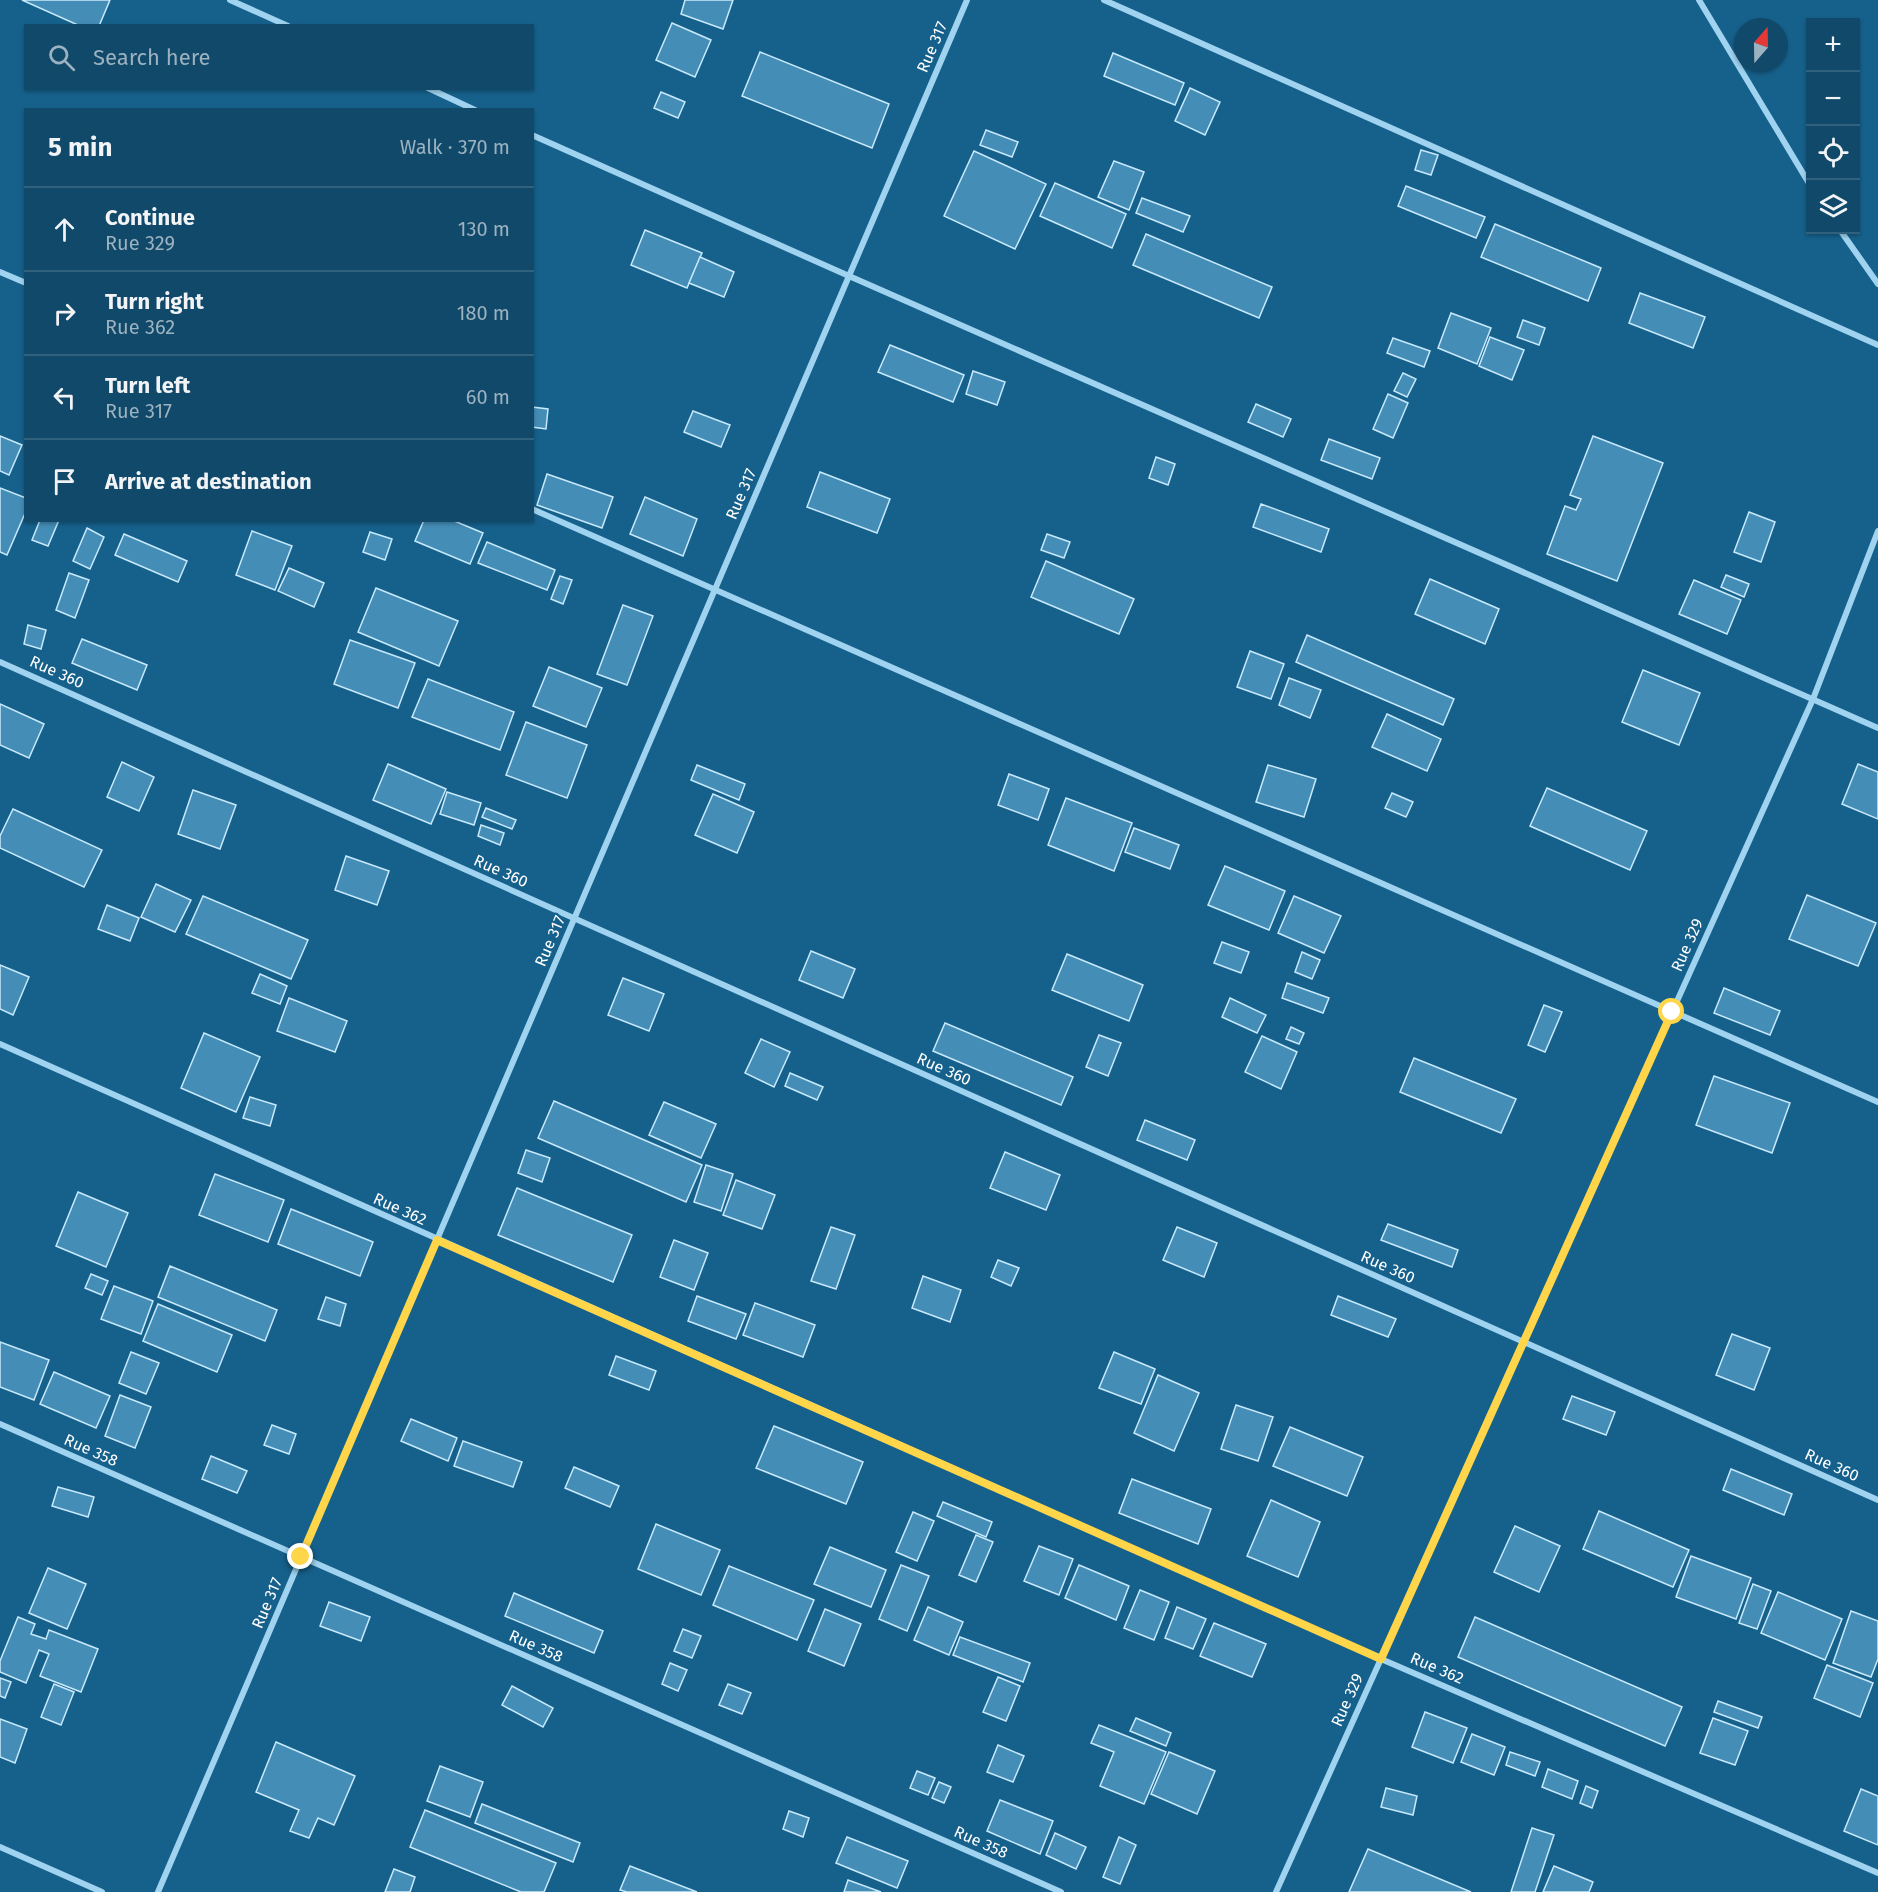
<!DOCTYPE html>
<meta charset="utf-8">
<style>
body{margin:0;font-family:"Fira Sans",sans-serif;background:#19506f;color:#f1f3f6}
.controls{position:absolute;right:18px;top:18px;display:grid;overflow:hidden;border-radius:0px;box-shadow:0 2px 4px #0004}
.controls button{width:54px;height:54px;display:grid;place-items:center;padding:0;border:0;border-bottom:2px solid #30617d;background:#104969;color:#f1f3f6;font:30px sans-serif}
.compass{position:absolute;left:1734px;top:18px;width:54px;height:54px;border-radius:50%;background:#104969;box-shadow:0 2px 4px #0004;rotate:20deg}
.stop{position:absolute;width:18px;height:18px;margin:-14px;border:4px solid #ffd54a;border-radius:50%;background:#fff}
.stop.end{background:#ffd54a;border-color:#fff;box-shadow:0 2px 6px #0008}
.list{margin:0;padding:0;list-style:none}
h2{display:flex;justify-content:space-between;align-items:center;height:78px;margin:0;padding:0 24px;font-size:26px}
h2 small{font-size:20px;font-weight:400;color:#9cb2c0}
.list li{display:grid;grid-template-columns:39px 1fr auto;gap:18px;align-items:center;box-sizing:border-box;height:84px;padding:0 24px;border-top:2px solid #30617d}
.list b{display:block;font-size:22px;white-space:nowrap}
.list p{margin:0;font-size:20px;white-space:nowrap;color:#9cb2c0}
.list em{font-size:20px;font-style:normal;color:#9cb2c0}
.icon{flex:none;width:33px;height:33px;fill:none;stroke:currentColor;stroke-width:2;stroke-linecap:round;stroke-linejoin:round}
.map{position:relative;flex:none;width:1878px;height:1892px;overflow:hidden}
.search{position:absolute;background:#104969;box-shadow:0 2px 4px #0004;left:24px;top:24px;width:510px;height:66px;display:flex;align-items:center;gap:15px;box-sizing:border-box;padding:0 21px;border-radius:0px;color:#9cb2c0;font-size:22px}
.panel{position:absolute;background:#104969;box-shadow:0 2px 4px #0004;left:24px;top:108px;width:510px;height:414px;border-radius:0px}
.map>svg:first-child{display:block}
.building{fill:#448db7;stroke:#c7e9fb;stroke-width:1.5}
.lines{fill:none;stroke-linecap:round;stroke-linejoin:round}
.minor{stroke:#a0d3ef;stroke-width:6}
.route{stroke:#ffd54a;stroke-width:8}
.labels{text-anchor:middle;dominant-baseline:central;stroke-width:4.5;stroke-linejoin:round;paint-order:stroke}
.street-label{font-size:16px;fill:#fff;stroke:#16618c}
</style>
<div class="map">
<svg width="1878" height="1892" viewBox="0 0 1878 1892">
<rect width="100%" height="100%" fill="#16618c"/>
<g class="building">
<polygon points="22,0 110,0 99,26 80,26"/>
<polygon points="685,0 733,0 723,29 681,14"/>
<polygon points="672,23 711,40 695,77 656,60"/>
<polygon points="760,52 889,104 872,148 742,96"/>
<polygon points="1113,53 1184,83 1175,105 1104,76"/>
<polygon points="1190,88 1220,102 1205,135 1175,121"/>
<polygon points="661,92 685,102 678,118 654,108"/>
<polygon points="986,130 1018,142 1012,157 980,145"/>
<polygon points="1421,150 1438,155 1431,175 1415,170"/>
<polygon points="974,151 1046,184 1015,249 944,216"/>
<polygon points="1114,161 1144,172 1129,210 1098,197"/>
<polygon points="1055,183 1126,214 1112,248 1040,216"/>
<polygon points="1406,186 1485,217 1476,238 1398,206"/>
<polygon points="1142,198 1190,216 1183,232 1136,213"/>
<polygon points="1495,224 1601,268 1588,301 1481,257"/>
<polygon points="645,230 702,253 687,288 631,265"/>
<polygon points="1146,234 1272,287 1259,318 1133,265"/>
<polygon points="700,257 734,272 724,297 689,283"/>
<polygon points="1640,293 1705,317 1693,348 1629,323"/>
<polygon points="1451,313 1491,328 1477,364 1438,348"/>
<polygon points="1523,320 1545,328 1539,345 1517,337"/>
<polygon points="1490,337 1524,350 1512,380 1479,366"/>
<polygon points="1393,338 1430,351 1424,367 1387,353"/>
<polygon points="890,345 964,375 953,402 878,372"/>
<polygon points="973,371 1005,382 997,405 966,394"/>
<polygon points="1403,373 1416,379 1407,397 1394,391"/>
<polygon points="1388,394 1408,403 1393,438 1373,429"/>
<polygon points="1256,404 1291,419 1283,437 1248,422"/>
<polygon points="532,407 548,409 546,429 532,427"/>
<polygon points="693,411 730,425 721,447 684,432"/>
<polygon points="0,436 22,445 9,475 0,471"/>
<polygon points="1593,436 1663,463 1617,581 1547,554 1565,506 1576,510 1581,499 1570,495"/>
<polygon points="1329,439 1380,458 1372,479 1321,460"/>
<polygon points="1156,457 1175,464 1168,485 1149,478"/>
<polygon points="820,472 890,499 877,533 807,507"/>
<polygon points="547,474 613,497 602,528 537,505"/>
<polygon points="0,488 26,498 26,511 7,555 0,552"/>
<polygon points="645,497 697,519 683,556 630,534"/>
<polygon points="1261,504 1329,529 1321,552 1253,527"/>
<polygon points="1749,512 1775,522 1761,562 1734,552"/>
<polygon points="40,520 59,520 48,546 32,540"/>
<polygon points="424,520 452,520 483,533 470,564 415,541"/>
<polygon points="87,528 104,537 90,569 73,561"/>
<polygon points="252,531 292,546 275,590 236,575"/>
<polygon points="370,532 392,539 385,560 363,552"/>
<polygon points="124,534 187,561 178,582 115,555"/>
<polygon points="1047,534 1070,542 1064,558 1041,550"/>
<polygon points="487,542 555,570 547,590 478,563"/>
<polygon points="1046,561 1134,599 1119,634 1031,597"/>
<polygon points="289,568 324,583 314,607 278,591"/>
<polygon points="69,573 89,580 75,618 56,610"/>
<polygon points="1726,575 1749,584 1744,597 1721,587"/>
<polygon points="560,576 572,580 563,604 551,599"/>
<polygon points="1430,579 1499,609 1485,644 1415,614"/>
<polygon points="1694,580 1741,600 1727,634 1679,614"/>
<polygon points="376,588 458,621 439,666 358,632"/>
<polygon points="623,605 653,616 627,685 597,674"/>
<polygon points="28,625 46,630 41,649 24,644"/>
<polygon points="1307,635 1454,699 1443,725 1296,662"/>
<polygon points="82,639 147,665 137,690 72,663"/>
<polygon points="350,640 415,663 398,708 334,684"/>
<polygon points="1250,651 1284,664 1271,699 1237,687"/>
<polygon points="549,667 602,688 586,727 533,706"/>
<polygon points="1643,670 1700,693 1679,745 1622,722"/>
<polygon points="1289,678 1321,690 1310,718 1279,705"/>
<polygon points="428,679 514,712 500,750 412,717"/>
<polygon points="0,704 44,724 29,758 0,745"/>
<polygon points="1387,714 1441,739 1427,771 1372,747"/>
<polygon points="526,722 587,745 567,798 506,775"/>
<polygon points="122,762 154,777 139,811 107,797"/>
<polygon points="388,764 446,789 431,824 373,800"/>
<polygon points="1858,764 1878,772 1878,819 1842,804"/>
<polygon points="697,765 745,784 739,800 691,780"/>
<polygon points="1268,765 1316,779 1304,817 1256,802"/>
<polygon points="1009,774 1049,789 1038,820 998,805"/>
<polygon points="1547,788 1647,831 1630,870 1530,826"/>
<polygon points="193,790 236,805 220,849 178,834"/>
<polygon points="447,792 481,803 474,825 440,814"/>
<polygon points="1392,793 1413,802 1406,817 1385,808"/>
<polygon points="713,794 754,812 737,853 695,835"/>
<polygon points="1066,798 1132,823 1114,871 1048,845"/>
<polygon points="486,808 516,820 512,829 482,817"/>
<polygon points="13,809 102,850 84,887 0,848 0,836"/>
<polygon points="481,825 504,833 500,845 478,836"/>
<polygon points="1134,828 1179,845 1170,869 1125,852"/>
<polygon points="346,856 389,871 377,905 335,890"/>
<polygon points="1225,866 1285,891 1269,930 1208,905"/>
<polygon points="156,884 191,900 175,932 141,917"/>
<polygon points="1807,895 1876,923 1858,966 1789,939"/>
<polygon points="203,896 308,940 291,979 186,934"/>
<polygon points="1294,896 1341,916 1324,953 1278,933"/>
<polygon points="107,905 139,918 130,941 98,929"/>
<polygon points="1222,942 1249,952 1241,973 1214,963"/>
<polygon points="811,951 855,969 843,998 799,980"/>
<polygon points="1302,952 1320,960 1312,979 1295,972"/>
<polygon points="1067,954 1143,985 1129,1021 1052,990"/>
<polygon points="0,965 29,977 13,1015 0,1009"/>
<polygon points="260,974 287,986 280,1004 252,993"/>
<polygon points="623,978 664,994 649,1031 608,1015"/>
<polygon points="1287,983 1329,998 1323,1013 1282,998"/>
<polygon points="1724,988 1780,1011 1770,1035 1714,1013"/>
<polygon points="289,998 347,1021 335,1052 277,1031"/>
<polygon points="1230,998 1266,1015 1257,1033 1222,1017"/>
<polygon points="1544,1005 1562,1012 1545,1052 1528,1045"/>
<polygon points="945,1023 1073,1077 1061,1105 933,1051"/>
<polygon points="1291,1027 1304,1033 1299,1044 1286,1039"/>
<polygon points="204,1033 260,1057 236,1112 181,1088"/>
<polygon points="1099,1035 1121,1043 1108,1076 1086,1067"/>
<polygon points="1262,1036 1297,1052 1281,1089 1245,1072"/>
<polygon points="761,1039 790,1052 774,1087 745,1073"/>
<polygon points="1414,1058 1516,1099 1501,1133 1400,1092"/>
<polygon points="790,1073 823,1087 817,1100 785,1086"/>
<polygon points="1714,1076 1790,1103 1772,1153 1696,1125"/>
<polygon points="250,1097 276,1105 270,1126 243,1118"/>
<polygon points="554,1101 702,1165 686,1202 538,1138"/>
<polygon points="664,1102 716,1124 701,1158 649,1135"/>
<polygon points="1145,1120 1195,1140 1187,1160 1137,1140"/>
<polygon points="526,1150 550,1158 542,1182 518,1173"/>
<polygon points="1005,1152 1060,1175 1046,1210 990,1188"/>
<polygon points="706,1165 733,1174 721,1211 694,1202"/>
<polygon points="215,1174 284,1200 268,1242 199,1215"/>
<polygon points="736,1180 775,1195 762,1229 723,1215"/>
<polygon points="517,1188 632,1235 613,1282 498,1235"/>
<polygon points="78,1192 128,1213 106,1267 56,1246"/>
<polygon points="291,1209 373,1242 360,1276 278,1244"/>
<polygon points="1388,1224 1458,1250 1452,1267 1381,1240"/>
<polygon points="831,1227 855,1235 836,1289 811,1281"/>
<polygon points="1177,1227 1217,1243 1204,1277 1163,1260"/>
<polygon points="674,1240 708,1253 694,1290 660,1277"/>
<polygon points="998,1260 1019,1268 1011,1286 991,1277"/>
<polygon points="170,1266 277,1310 265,1341 158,1297"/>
<polygon points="91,1274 108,1281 102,1295 85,1288"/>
<polygon points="923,1276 961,1290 950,1322 912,1308"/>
<polygon points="114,1286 153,1301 141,1334 101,1319"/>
<polygon points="697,1296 746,1314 736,1339 688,1321"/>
<polygon points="1338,1296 1396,1319 1388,1337 1331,1315"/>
<polygon points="326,1297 346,1304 340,1326 318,1319"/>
<polygon points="755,1303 815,1325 803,1357 743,1335"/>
<polygon points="158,1304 232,1335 217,1372 143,1341"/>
<polygon points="1732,1334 1770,1348 1754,1390 1716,1375"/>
<polygon points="0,1342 49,1360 34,1400 0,1387"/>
<polygon points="131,1352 159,1363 146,1394 119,1383"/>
<polygon points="1114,1352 1155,1369 1141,1404 1099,1388"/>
<polygon points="616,1356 656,1371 649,1390 609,1375"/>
<polygon points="54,1372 110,1396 96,1428 40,1404"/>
<polygon points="1158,1375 1199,1393 1174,1451 1134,1433"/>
<polygon points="120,1395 151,1407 135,1448 105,1436"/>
<polygon points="1572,1396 1615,1412 1606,1435 1563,1419"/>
<polygon points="1236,1405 1273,1417 1258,1461 1221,1449"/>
<polygon points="411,1419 457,1438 448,1461 401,1441"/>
<polygon points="272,1425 296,1434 289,1454 264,1445"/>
<polygon points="774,1426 863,1462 846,1504 756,1468"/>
<polygon points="1290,1427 1363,1457 1347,1496 1273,1466"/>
<polygon points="463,1441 522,1462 513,1487 454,1466"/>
<polygon points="211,1456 247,1471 237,1493 202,1479"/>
<polygon points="574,1467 619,1486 610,1507 565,1488"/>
<polygon points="1731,1469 1792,1494 1784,1515 1723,1490"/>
<polygon points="1132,1479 1211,1509 1198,1544 1119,1513"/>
<polygon points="58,1487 94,1497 88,1517 52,1506"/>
<polygon points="1271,1500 1320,1522 1298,1577 1247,1556"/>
<polygon points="943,1502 992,1522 986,1537 937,1516"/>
<polygon points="1599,1511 1689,1550 1673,1587 1583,1549"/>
<polygon points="913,1512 934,1521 917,1561 896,1552"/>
<polygon points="656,1524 720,1550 701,1595 638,1569"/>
<polygon points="1515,1526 1560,1546 1539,1592 1494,1572"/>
<polygon points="976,1535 993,1542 976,1582 959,1575"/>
<polygon points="1039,1546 1073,1559 1059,1595 1024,1581"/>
<polygon points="830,1547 886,1570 871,1607 814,1584"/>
<polygon points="1691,1556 1751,1578 1736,1619 1676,1597"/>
<polygon points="901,1565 929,1576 907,1631 879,1619"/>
<polygon points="1079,1565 1129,1586 1116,1620 1065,1598"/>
<polygon points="729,1566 814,1600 797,1640 713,1605"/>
<polygon points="48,1568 86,1584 67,1629 29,1613"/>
<polygon points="1753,1584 1771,1591 1757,1629 1739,1623"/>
<polygon points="1140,1590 1169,1602 1154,1640 1124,1628"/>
<polygon points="1778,1592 1842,1619 1825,1660 1761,1633"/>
<polygon points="514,1593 603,1631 594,1653 505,1616"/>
<polygon points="329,1602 370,1617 361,1641 320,1626"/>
<polygon points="928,1607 963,1622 949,1655 914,1640"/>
<polygon points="1177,1607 1206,1619 1193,1649 1165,1638"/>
<polygon points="825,1609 861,1624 844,1666 808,1651"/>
<polygon points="1851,1611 1878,1621 1878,1659 1871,1677 1833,1663"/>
<polygon points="18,1617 35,1624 31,1634 46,1639 49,1630 98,1649 81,1692 40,1676 49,1654 39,1650 26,1683 0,1672 0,1661"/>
<polygon points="1475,1617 1682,1707 1665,1746 1458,1657"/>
<polygon points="1214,1623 1266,1644 1252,1677 1200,1656"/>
<polygon points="683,1629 701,1636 692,1658 674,1651"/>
<polygon points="960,1637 1030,1663 1023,1682 953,1655"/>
<polygon points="670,1663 687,1670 678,1691 662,1684"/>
<polygon points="1827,1665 1873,1683 1860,1717 1814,1698"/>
<polygon points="998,1677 1020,1686 1006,1721 983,1712"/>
<polygon points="0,1678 11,1682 5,1698 0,1696"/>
<polygon points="54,1684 74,1692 61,1725 41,1717"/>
<polygon points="728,1684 751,1693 742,1714 719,1705"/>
<polygon points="512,1686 553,1708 543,1727 502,1705"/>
<polygon points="1718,1701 1762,1717 1758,1728 1714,1712"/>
<polygon points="1425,1712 1467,1728 1453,1763 1412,1747"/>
<polygon points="1136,1718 1171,1733 1166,1746 1130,1731"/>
<polygon points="1713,1718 1748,1731 1735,1765 1700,1753"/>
<polygon points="0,1719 27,1729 15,1763 0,1757"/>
<polygon points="1099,1725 1166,1752 1144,1804 1100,1786 1114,1752 1091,1743"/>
<polygon points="1472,1734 1505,1747 1494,1775 1461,1762"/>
<polygon points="276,1742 355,1776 334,1825 318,1818 309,1838 290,1831 299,1810 256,1792"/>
<polygon points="998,1745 1024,1756 1013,1782 987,1772"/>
<polygon points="1169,1752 1215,1771 1197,1814 1151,1794"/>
<polygon points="1510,1752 1540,1762 1535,1776 1506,1765"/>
<polygon points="440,1766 483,1782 470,1817 427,1801"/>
<polygon points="1548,1769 1578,1781 1572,1799 1542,1787"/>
<polygon points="917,1771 935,1778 928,1795 910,1788"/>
<polygon points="939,1782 951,1787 944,1803 932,1798"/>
<polygon points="1586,1786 1598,1791 1592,1808 1580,1803"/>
<polygon points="1386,1788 1417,1796 1413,1815 1381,1807"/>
<polygon points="1861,1789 1878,1796 1878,1845 1844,1831"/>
<polygon points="1000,1800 1053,1821 1040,1854 987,1831"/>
<polygon points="482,1804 580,1843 573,1862 475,1823"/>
<polygon points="425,1810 556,1863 544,1892 521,1892 410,1847"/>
<polygon points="789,1811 809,1818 803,1837 783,1829"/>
<polygon points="1532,1828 1554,1835 1535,1892 1511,1892"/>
<polygon points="1055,1833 1086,1847 1076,1869 1046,1855"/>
<polygon points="847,1837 908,1861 897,1888 836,1863"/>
<polygon points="1119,1837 1136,1845 1120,1884 1103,1877"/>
<polygon points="1368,1849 1471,1892 1349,1892"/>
<polygon points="630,1866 697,1892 627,1892 620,1890"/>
<polygon points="1554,1866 1593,1882 1589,1892 1543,1892"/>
<polygon points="394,1869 415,1877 410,1892 385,1892"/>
<polygon points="848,1880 881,1892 844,1892"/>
</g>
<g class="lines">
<g class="minor">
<polyline points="230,0 288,26"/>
<polyline points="1104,0 1878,345"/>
<polyline points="1699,0 1810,185"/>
<polyline points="428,88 475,110"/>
<polyline points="532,135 849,276 1878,728"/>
<polyline points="1840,230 1878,284"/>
<polyline points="0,272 26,283"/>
<polyline points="532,509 1878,1102"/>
<polyline points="0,662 1878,1500"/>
<polyline points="0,1044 1381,1659 1878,1873"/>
<polyline points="0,1424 1061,1892"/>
<polyline points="0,1847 102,1892"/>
<polyline points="158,1892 967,0"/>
<polyline points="1276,1892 1813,699 1878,531"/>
</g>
</g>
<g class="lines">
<polyline class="route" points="301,1557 437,1240 1381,1659 1672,1012"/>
</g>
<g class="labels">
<g class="street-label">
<text transform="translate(932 47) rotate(-67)">Rue 317</text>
<text transform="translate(741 494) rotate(-67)">Rue 317</text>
<text transform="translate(57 672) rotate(24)">Rue 360</text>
<text transform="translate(501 871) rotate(24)">Rue 360</text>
<text transform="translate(550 941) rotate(-67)">Rue 317</text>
<text transform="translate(1687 945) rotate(-66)">Rue 329</text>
<text transform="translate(944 1069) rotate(24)">Rue 360</text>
<text transform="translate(400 1209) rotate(24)">Rue 362</text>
<text transform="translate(1388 1267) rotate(24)">Rue 360</text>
<text transform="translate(91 1450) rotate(24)">Rue 358</text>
<text transform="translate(1832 1465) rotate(24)">Rue 360</text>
<text transform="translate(267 1603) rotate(-67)">Rue 317</text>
<text transform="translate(536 1646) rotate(24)">Rue 358</text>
<text transform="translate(1437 1668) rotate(23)">Rue 362</text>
<text transform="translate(1347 1700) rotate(-66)">Rue 329</text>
<text transform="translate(981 1842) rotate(24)">Rue 358</text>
</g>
</g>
</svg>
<div class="controls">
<button>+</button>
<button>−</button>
<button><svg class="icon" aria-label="locate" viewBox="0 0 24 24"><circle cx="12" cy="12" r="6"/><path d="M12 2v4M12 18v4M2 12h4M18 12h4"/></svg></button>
<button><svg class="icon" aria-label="layers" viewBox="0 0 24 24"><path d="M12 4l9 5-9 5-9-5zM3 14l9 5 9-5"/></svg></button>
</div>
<svg class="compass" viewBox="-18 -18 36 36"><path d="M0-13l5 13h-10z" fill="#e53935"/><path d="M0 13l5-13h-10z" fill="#9cb2c0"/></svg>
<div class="stop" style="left:1672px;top:1012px"></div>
<div class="stop end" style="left:301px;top:1557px"></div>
<div class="search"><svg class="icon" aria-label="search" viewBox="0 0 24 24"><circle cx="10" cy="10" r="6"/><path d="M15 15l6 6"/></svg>Search here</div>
<section class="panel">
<h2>5 min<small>Walk · 370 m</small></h2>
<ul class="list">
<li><svg class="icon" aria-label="ahead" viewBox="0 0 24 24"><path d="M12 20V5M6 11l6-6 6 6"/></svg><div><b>Continue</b><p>Rue 329</p></div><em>130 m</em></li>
<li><svg class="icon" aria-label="right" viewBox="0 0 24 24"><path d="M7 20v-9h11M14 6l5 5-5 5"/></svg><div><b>Turn right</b><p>Rue 362</p></div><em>180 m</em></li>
<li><svg class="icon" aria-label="left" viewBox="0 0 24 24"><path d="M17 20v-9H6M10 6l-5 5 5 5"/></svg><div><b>Turn left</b><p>Rue 317</p></div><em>60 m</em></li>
<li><svg class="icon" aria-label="arrive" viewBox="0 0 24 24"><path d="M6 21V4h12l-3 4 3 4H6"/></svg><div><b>Arrive at destination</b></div></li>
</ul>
</section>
</div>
